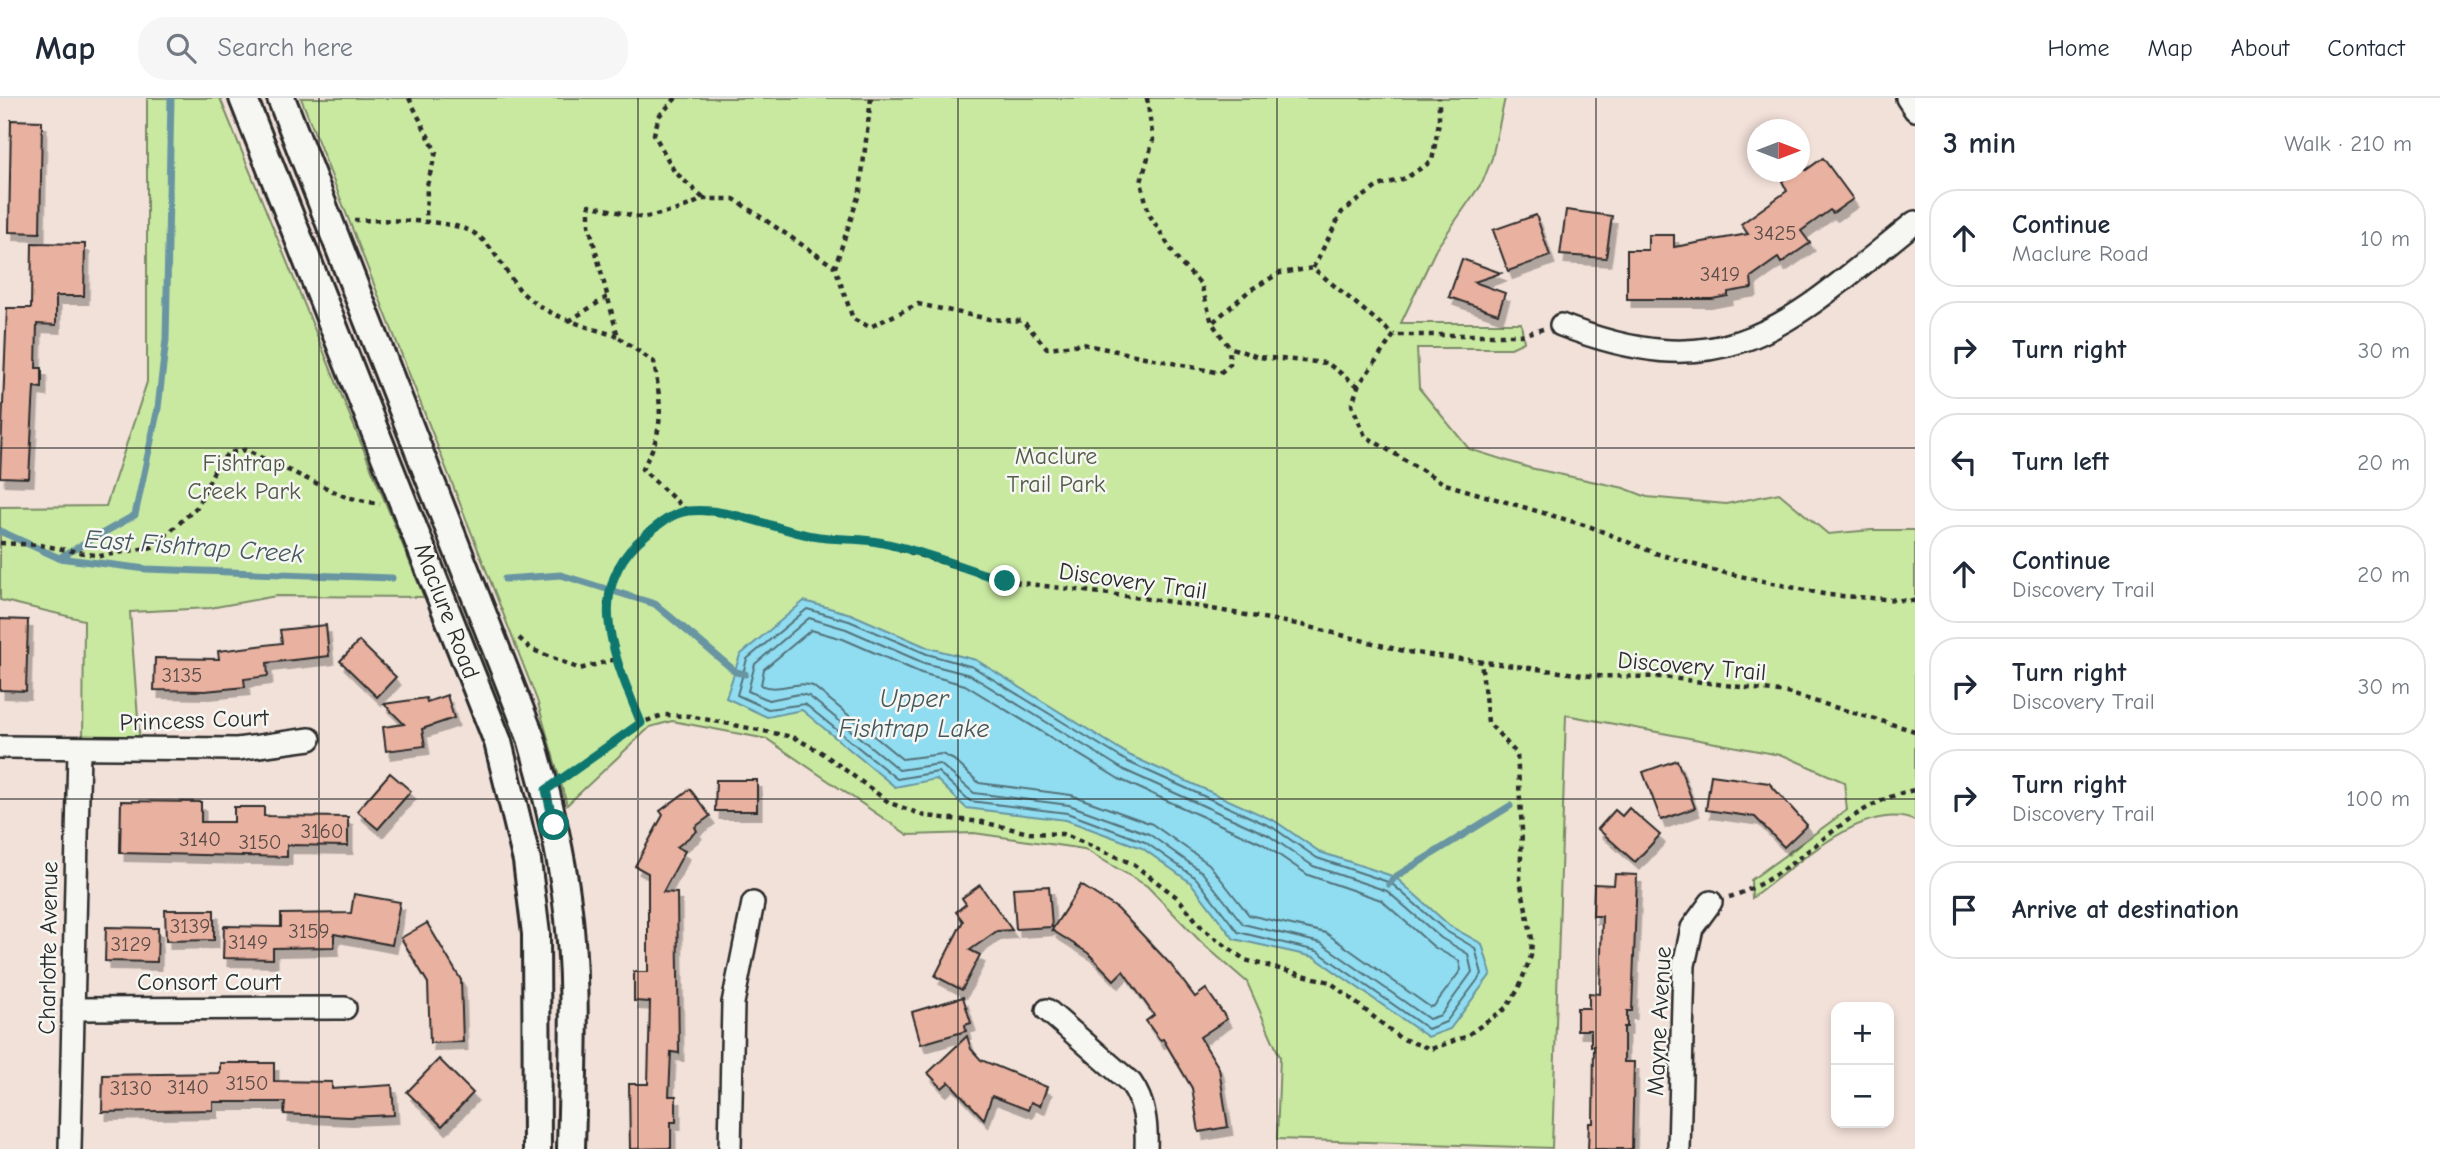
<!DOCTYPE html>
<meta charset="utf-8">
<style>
body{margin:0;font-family:"Comic Neue",sans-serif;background:#f6f6f7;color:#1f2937}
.controls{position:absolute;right:21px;bottom:21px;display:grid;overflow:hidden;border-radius:14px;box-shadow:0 4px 10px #0003}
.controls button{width:63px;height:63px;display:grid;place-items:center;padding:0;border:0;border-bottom:2px solid #e0e1e3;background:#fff;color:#1f2937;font:35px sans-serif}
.compass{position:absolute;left:1747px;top:21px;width:63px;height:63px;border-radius:50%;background:#fff;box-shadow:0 4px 10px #0003;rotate:90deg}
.stop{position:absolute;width:21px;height:21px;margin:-16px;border:5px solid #0f766e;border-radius:50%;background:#fff}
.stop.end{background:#0f766e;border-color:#fff;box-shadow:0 2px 7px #0008}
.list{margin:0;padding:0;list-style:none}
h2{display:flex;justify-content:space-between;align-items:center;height:91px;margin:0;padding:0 28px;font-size:30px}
h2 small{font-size:23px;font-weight:400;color:#747a83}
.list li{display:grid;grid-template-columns:46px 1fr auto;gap:21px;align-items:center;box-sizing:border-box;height:98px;margin:0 14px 14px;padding:0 14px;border:2px solid #e0e1e3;border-radius:28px}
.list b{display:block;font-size:26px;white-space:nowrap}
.list p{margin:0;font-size:23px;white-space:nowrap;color:#747a83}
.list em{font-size:23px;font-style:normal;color:#747a83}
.icon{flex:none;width:38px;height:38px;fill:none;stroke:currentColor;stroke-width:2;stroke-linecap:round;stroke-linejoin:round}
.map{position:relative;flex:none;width:1915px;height:1051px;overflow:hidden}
header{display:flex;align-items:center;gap:42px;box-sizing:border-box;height:98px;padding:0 35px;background:#fff;border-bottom:2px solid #e0e1e3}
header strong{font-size:33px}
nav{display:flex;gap:38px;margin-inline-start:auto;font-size:24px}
.search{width:490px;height:63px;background:#f6f6f7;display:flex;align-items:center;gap:18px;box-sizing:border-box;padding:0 24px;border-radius:28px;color:#747a83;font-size:26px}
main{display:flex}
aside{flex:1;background:#fff}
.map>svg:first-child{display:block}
.green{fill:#c9e9a1;stroke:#7a8a66;stroke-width:2}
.water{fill:#90dcf0;stroke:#6895a1;stroke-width:2}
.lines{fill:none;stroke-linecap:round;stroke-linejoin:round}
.shore{stroke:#53727a;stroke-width:2}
.stream{stroke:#6895a1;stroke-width:7}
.building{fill:#e9b1a0;stroke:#2b2b2b;stroke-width:2;filter:url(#shadow)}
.minor-casing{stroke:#2b2b2b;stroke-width:26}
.major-casing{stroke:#2b2b2b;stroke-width:32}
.path{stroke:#2b2b2b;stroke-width:4.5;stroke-dasharray:5 5;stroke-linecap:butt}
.minor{stroke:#f6f6f2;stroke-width:21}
.major{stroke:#f6f6f2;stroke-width:26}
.route{stroke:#0f766e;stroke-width:9}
.grid{fill:none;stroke:#2b2b2b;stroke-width:2;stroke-opacity:0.55}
.labels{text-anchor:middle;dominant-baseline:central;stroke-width:5;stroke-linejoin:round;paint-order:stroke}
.number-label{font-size:21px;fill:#5a4c48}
.park-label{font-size:24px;fill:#525a48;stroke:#f6f6f2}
.street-label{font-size:24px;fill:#2b2b2b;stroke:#f6f6f2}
.water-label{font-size:26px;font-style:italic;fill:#44575c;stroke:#f6f6f2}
</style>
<header>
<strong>Map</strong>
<div class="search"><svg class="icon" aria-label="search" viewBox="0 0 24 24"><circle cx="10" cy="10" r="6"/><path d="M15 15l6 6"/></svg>Search here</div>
<nav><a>Home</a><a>Map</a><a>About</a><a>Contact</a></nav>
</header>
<main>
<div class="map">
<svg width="1915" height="1051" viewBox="0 0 1915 1051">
<defs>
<filter id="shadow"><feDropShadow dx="4.5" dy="8" stdDeviation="0" flood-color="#0004"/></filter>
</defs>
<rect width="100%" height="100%" fill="#f2e1d9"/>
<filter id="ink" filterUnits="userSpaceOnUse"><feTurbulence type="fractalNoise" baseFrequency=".0143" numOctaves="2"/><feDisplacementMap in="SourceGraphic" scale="14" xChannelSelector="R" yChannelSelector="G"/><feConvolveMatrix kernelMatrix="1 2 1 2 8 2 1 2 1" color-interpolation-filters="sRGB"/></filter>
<g filter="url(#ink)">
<g class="green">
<polygon points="147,0 220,0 424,499 276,498 210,510 130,514 140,647 83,648 84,522 0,502 0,409 106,408 147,284"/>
<path d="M301 0H1505L1492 60 1483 83 1436 151 1401 225H1521L1524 244 1511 250H1417L1419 290 1469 351 1530 370 1624 390 1647 399 1726 406 1779 395 1828 436 1872 432H1915V723C1864 700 1791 772 1752 800L1751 782 1847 712 1844 684 1785 658 1566 617 1552 1050 1277 1041 1280 959 1247 884 1202 845 1147 788 1084 751 974 735 908 737 767 641 672 623 650 629 567 707 537 602Z"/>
</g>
<polygon class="water" points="804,503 851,516 929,550 976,562 1131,658 1275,723 1320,754 1395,779 1450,828 1482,846 1491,876 1450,931 1428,939 1314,859 1234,841 1191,785 1142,750 1066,722 966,710 936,681 895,689 802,612 767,619 726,600 740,557"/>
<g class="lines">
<g class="shore">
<polygon points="807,511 849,523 927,556 973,569 1128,664 1272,729 1317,760 1391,785 1446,833 1475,850 1482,876 1446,924 1428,931 1317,853 1238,834 1196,780 1145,744 1067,715 970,703 938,674 897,681 805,606 768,611 737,597 747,561"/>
<polygon points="809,520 846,531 924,565 970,577 1124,672 1268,737 1313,768 1387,793 1441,840 1468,856 1472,874 1441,917 1429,921 1321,845 1243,826 1202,774 1149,736 1069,707 974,695 940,666 899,672 809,598 799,596 769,602 748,593 755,566"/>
<path d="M811 532 843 541 921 575 965 587 1119 681 1263 746 1308 777 1381 802 1434 849 1459 863 1461 872 1434 908 1430 909 1326 835 1249 817 1209 766 1152 726 1071 697 979 685 954 662 942 656 902 661 813 588C795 582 778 595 761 587L764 571Z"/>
</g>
<g class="stream">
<polyline points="0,433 59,460 146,471 392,480"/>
<polyline points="59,460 135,417 158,310 166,242 171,0"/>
<polyline points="505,481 561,477 655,506 736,574 745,576"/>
<polyline points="1389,786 1395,779 1510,708"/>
</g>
</g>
<g class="building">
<polygon points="11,22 42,23 40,135 9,134"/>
<polygon points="1823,60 1853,101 1833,115 1830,112 1801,133 1810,145 1781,165 1778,160 1751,179 1752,190 1728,194 1728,198 1712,201 1627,201 1627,152 1648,152 1648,137 1674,137 1674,149 1748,136 1741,126 1787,93 1782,83 1803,68 1806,72"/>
<polygon points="1566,112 1612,118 1606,160 1560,157"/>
<polygon points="1536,117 1550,158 1508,173 1493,132"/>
<polygon points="32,145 85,146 84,198 56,198 56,227 37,226 36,270 42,270 42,290 34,289 29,380 0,379 7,210 31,210"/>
<polygon points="1462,161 1501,175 1474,184 1505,195 1498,216 1449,199"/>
<polygon points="0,521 28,522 26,593 0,592"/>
<polygon points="326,527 329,558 267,565 268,578 244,581 245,589 205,593 154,592 155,560 219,561 218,553 282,545 280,532"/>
<polygon points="359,543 396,579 377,599 340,563"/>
<polygon points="447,597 454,620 422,631 425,648 386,653 383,629 404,626 384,606 426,600 427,604"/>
<polygon points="1677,662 1695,710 1661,722 1643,674"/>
<polygon points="390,675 411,693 378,731 357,713"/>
<polygon points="1711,677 1769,685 1807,727 1784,749 1755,719 1706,712"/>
<polygon points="716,682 757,682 757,713 715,713"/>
<polygon points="690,691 710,718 695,729 697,733 677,749 685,753 663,794 677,795 679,955 671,954 669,998 676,998 676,1024 671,1024 671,1050 630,1051 629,986 648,986 650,904 634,903 634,874 648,874 648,775 635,768 663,717 660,713"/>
<polygon points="121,703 201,704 201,724 234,724 234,709 264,709 264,718 348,719 348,748 287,747 287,759 120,755"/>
<polygon points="1629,710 1660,737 1635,764 1598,731 1615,712 1622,718"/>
<polygon points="1615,776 1637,777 1632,913 1627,913 1627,929 1624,929 1624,964 1634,964 1632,1051 1588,1051 1589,1025 1593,1025 1594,948 1591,948 1591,932 1577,932 1577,910 1589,910 1589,895 1600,896 1602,818 1593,818 1594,786 1614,787"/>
<polygon points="980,787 1012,832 997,833 970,852 980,857 962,892 935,878 963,823 956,814 966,806 962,800"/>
<polygon points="1081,787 1118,811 1171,867 1195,899 1206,891 1227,921 1200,939 1219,970 1228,1029 1199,1034 1192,990 1163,941 1160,942 1146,923 1154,917 1123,873 1114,882 1088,855 1052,832"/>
<polygon points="1049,788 1052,829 1016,831 1013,790"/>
<polygon points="354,796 400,804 392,847 334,836 334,849 273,850 273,861 223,860 224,828 281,829 281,816 351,815"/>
<polygon points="165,812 214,812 214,842 166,843"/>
<polygon points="427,825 461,882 463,944 430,945 428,885 401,840"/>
<polygon points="106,829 158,830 157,864 105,863"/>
<polygon points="963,899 971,925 965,927 966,933 921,946 912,914"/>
<polygon points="967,938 971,951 981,962 1047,989 1040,1008 1031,1004 1028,1012 992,998 984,1021 949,984 942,990 928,975"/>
<polygon points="439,961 473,995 442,1028 407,994"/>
<polygon points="220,965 274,965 274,983 332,984 332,991 392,987 394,1017 348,1019 284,1016 285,1004 213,1004 213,1012 102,1014 103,977 220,975"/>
</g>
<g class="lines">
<g class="minor-casing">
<g id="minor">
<polyline points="1907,0 1915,12"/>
<path d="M1561 227C1731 293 1789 225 1915 124"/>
<polyline points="0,649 237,651 310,641"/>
<polyline points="73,911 345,910"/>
<path d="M1047 912 1131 985C1145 1005 1147 1027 1146 1051"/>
<polyline points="70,1051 79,651"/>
<polyline points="730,1051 733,905 753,805"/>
<polyline points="1679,1051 1684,867 1692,830 1711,804"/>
</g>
</g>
<g class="major-casing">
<g id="major">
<polyline points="243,0 498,644 527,763 536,836 537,1051"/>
<path d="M281 0 531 640C546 692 559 743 566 796 578 880 573 966 571 1051"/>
</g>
</g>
<g class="path">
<polyline points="409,0 436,54 427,87 426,124"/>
<polyline points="676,0 659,18 654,36 674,73 704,101"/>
<polyline points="871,0 860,93 835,169 853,221 870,229 918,206 989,221 1023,223 1047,250 1083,246 1220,275 1230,266 1229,249"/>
<polyline points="1147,0 1153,42 1141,84 1149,116 1179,164 1201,186 1212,225"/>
<path d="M354 122C385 123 446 120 472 134 493 145 505 175 520 192 542 217 587 229 617 238"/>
<polyline points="1313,170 1342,114 1378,88 1406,80 1432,63 1439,24 1439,0"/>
<polyline points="569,223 607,199"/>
<polyline points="1543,231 1521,237 1394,237 1358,288 1352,307 1365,338 1445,386 1591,429 1655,455 1712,472 1828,497 1915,503"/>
<polyline points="1358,288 1327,265 1258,259 1229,249 1212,225 1250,192 1280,175 1313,170 1394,237"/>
<path d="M687 413 642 371C666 331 661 308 654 264L618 239 589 127V107L643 120 677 112 704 101H734L835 169"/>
<polyline points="0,445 40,447 100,458 153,449 197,409 214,373 228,355 245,352 346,399 380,406"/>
<polyline points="519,540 531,551 580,571 616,561 606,503 617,469 634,446 665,421 687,413 732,416 813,438 873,443 1005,483 1173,504 1302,527 1408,554 1591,578 1663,579 1787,595 1915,633"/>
<polyline points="616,561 641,625"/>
<polyline points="564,679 641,625 663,617 690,618 793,639 821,654 890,705 925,718 982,724 1029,735 1063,736 1133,766 1178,800 1203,831 1245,862 1330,884 1400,940 1431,951 1465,939 1506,910 1518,892 1531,858 1532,841 1520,782 1522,732 1517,656 1488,624 1481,563"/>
<path d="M1729 799C1798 779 1842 705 1915 692"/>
</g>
<use href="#minor" class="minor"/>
<use href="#major" class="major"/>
</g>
</g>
<g class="lines" filter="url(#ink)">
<path class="route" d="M554 727 546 692 641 625C615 560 580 489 647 436 659 426 672 415 688 413 732 409 772 431 813 438 833 442 853 440 872 443 916 450 962 470 1005 483"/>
</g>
<path class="grid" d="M319 0V1051M638 0V1051M958 0V1051M1277 0V1051M1596 0V1051M0 350H1915M0 701H1915"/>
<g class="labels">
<g class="number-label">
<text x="1775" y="135">3425</text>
<text x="1720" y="176">3419</text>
<text x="182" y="577">3135</text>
<text x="322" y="733">3160</text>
<text x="200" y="741">3140</text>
<text x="260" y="744">3150</text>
<text x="190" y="828">3139</text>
<text x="309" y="833">3159</text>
<text x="248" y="844">3149</text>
<text x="131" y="846">3129</text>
<text x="247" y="985">3150</text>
<text x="188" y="989">3140</text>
<text x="131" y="990">3130</text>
</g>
<g class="park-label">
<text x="1056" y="358">Maclure<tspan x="1056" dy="28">Trail Park</tspan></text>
<text x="244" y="365">Fishtrap<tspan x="244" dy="28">Creek Park</tspan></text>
</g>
<g class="street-label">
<text transform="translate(1133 483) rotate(8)">Discovery Trail</text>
<text transform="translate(447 513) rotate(69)">Maclure Road</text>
<text transform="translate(1692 568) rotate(5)">Discovery Trail</text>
<text transform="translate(194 622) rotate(-2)">Princess Court</text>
<text transform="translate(48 850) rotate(-89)">Charlotte Avenue</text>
<text x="209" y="884">Consort Court</text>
<text transform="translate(1659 923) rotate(-87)">Mayne Avenue</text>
</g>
<g class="water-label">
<text transform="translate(194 449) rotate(4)">East Fishtrap Creek</text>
<text x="914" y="601">Upper<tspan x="914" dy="30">Fishtrap Lake</tspan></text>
</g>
</g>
</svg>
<div class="controls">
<button>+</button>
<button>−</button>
</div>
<svg class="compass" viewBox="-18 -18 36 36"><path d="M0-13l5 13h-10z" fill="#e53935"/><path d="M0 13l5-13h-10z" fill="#747a83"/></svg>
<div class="stop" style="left:554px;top:727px"></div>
<div class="stop end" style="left:1005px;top:483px"></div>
</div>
<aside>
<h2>3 min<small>Walk · 210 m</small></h2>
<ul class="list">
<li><svg class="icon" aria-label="ahead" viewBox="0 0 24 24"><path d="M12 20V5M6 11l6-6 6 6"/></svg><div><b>Continue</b><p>Maclure Road</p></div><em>10 m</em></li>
<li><svg class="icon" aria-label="right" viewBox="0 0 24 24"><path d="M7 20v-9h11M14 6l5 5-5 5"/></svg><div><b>Turn right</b></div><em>30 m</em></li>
<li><svg class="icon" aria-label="left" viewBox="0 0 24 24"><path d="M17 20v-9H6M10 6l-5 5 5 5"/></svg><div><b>Turn left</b></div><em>20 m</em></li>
<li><svg class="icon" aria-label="ahead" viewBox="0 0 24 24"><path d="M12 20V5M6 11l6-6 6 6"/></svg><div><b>Continue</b><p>Discovery Trail</p></div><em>20 m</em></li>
<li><svg class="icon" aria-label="right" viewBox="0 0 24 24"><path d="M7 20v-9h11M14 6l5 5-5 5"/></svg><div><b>Turn right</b><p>Discovery Trail</p></div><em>30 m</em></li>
<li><svg class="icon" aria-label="right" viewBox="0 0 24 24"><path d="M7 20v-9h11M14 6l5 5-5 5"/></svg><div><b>Turn right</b><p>Discovery Trail</p></div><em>100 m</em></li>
<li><svg class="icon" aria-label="arrive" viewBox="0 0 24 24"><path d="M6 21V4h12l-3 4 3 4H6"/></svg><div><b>Arrive at destination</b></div></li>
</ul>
</aside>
</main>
